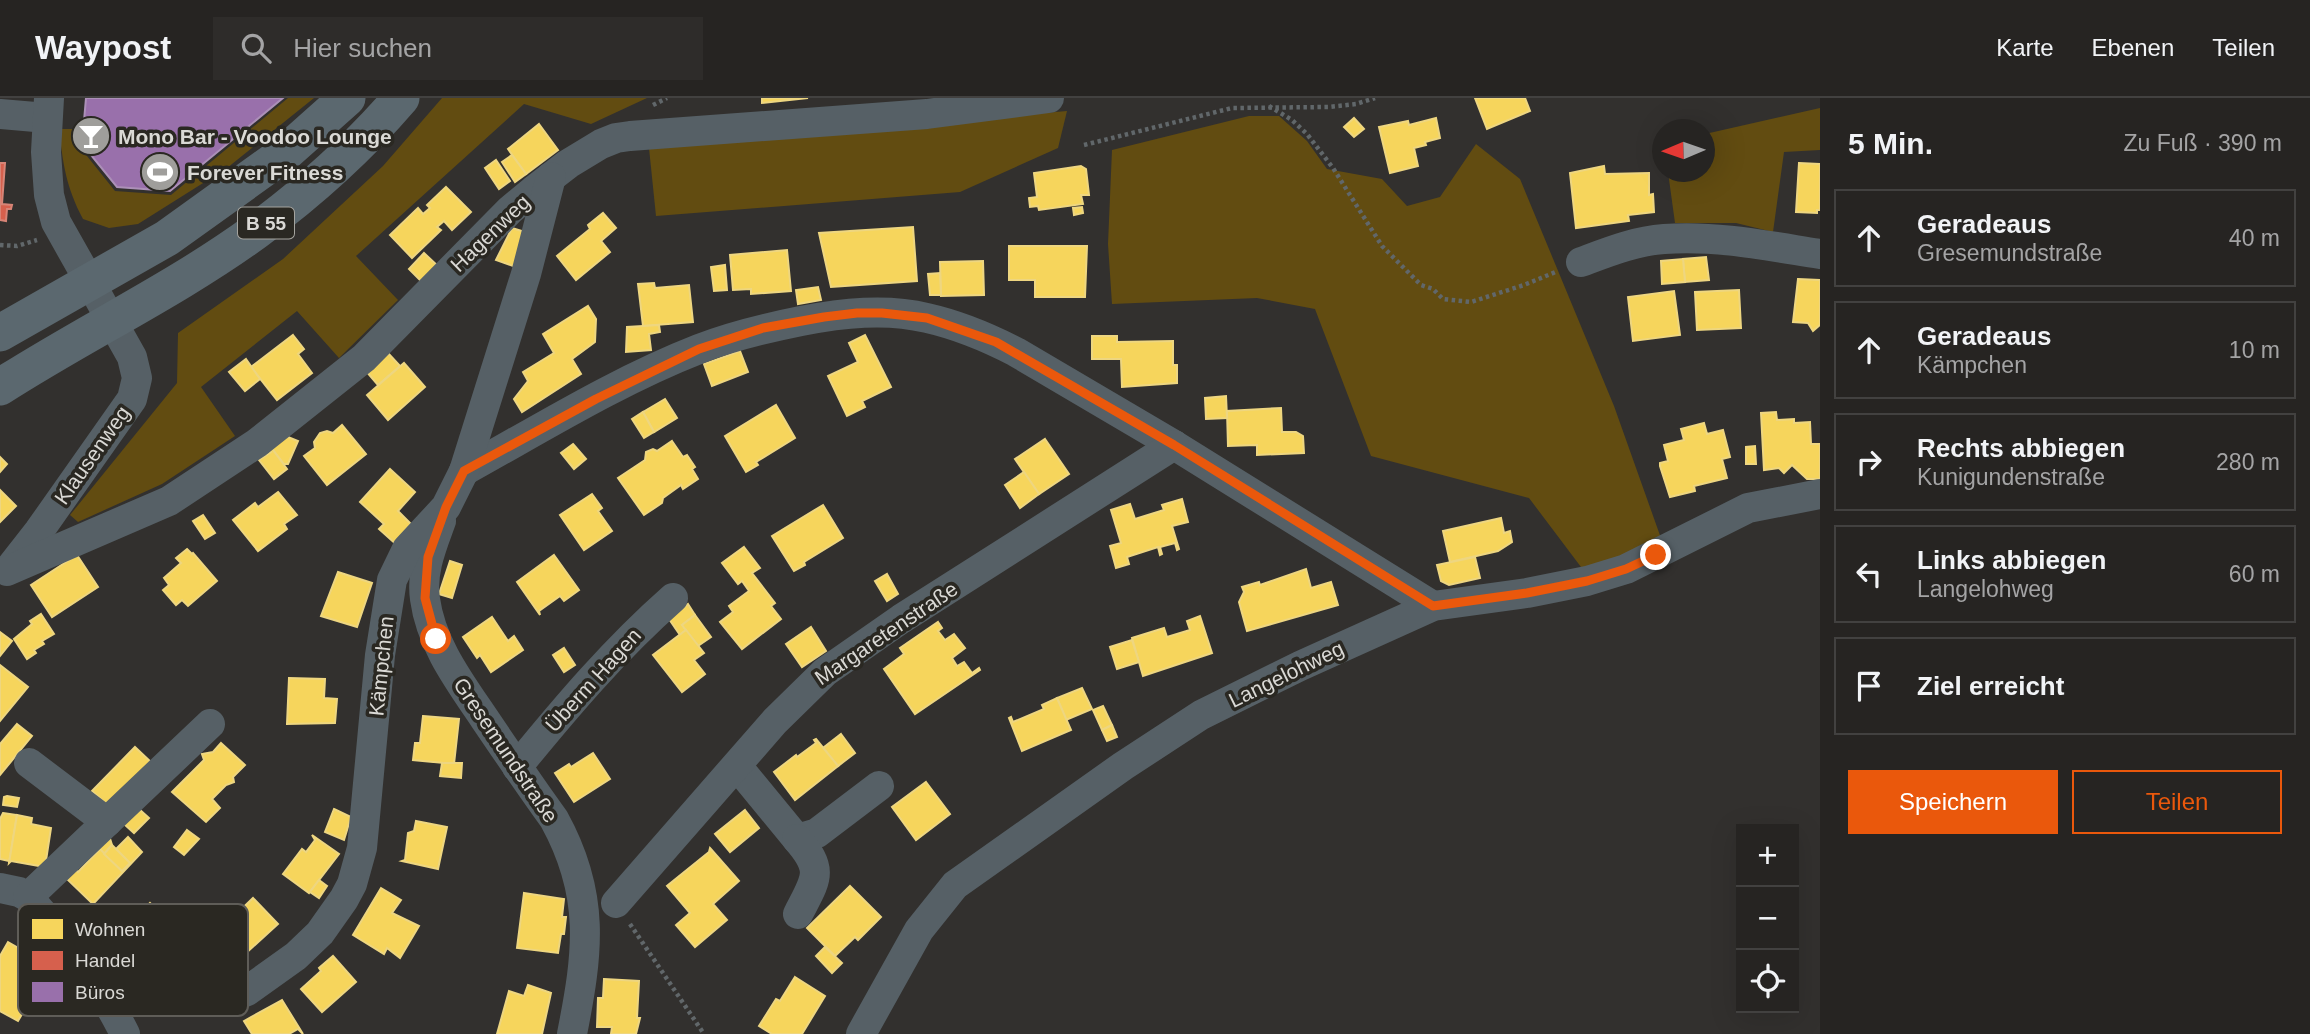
<!DOCTYPE html>
<html lang="de">
<meta charset="utf-8">
<style>
body{margin:0;font-family:Helvetica,sans-serif;background:#2e2c2a;color:#f1f3f6}
.controls{position:absolute;right:21px;bottom:21px;display:grid;overflow:hidden;border-radius:0px;box-shadow:0 7px 28px #0002}
.controls button{width:63px;height:63px;display:grid;place-items:center;padding:0;border:0;border-bottom:2px solid #424140;background:#262422;color:#f1f3f6;font:35px sans-serif}
.compass{position:absolute;left:1652px;top:21px;width:63px;height:63px;border-radius:50%;background:#262422;box-shadow:0 7px 28px #0002;rotate:268deg}
.stop{position:absolute;width:21px;height:21px;margin:-16px;border:5px solid #ea580c;border-radius:50%;background:#fff}
.stop.end{background:#ea580c;border-color:#fff;box-shadow:0 2px 7px #0008}
.list{margin:0;padding:0;list-style:none}
h2{display:flex;justify-content:space-between;align-items:center;height:91px;margin:0;padding:0 28px;font-size:30px}
h2 small{font-size:23px;font-weight:400;color:#a4a4a5}
.list li{display:grid;grid-template-columns:46px 1fr auto;gap:21px;align-items:center;box-sizing:border-box;height:98px;margin:0 14px 14px;padding:0 14px;border:2px solid #424140;border-radius:0px}
.list b{display:block;font-size:26px;white-space:nowrap}
.list p{margin:0;font-size:23px;white-space:nowrap;color:#a4a4a5}
.list em{font-size:23px;font-style:normal;color:#a4a4a5}
.actions{display:flex;gap:14px;padding:21px 28px}
.actions a{flex:1;padding:16px 0;border:2px solid #ea580c;border-radius:0px;text-align:center;font-size:24px;color:#ea580c}
.actions .main{background:#ea580c;color:#fff}
.icon{flex:none;width:38px;height:38px;fill:none;stroke:currentColor;stroke-width:2;stroke-linecap:round;stroke-linejoin:round}
.map{position:relative;flex:none;width:1820px;height:936px;overflow:hidden}
header{display:flex;align-items:center;gap:42px;box-sizing:border-box;height:98px;padding:0 35px;background:#262422;border-bottom:2px solid #424140}
header strong{font-size:33px}
nav{display:flex;gap:38px;margin-inline-start:auto;font-size:24px}
.search{width:490px;height:63px;background:#2e2c2a;display:flex;align-items:center;gap:18px;box-sizing:border-box;padding:0 24px;border-radius:0px;color:#a4a4a5;font-size:26px}
main{display:flex}
aside{flex:1;background:#262422}
.map>svg:first-child{display:block}
.green{fill:#624c11}
.homes{fill:#f6d55c;stroke:#eed680;stroke-width:2}
.shops{fill:#d6604d;stroke:#d78476;stroke-width:2}
.offices{fill:#9970ab;stroke:#ac90b8;stroke-width:2}
.lines{fill:none;stroke-linecap:round;stroke-linejoin:round}
.path{stroke:#61676a;stroke-width:4.5;stroke-dasharray:3.5 3.5;stroke-linecap:butt}
.minor{stroke:#566066;stroke-width:30}
.major{stroke:#5b686f;stroke-width:37}
.route{stroke:#ea580c;stroke-width:9}
.labels{text-anchor:middle;dominant-baseline:central;stroke-width:7;stroke-linejoin:round;paint-order:stroke}
.shield{fill:#2a2822;stroke:#a5a49f;stroke-width:2}
.shield-label{font-size:19px;font-weight:bold;fill:#dad9d5}
.poi-label{font-size:21px;font-weight:bold;fill:#dad9d5;stroke:#2a2822;text-anchor:start}
.street-label{font-size:21px;fill:#dad9d5;stroke:#2a2822}
.key{fill:#2a2822;stroke:#5f5d58;stroke-width:2}
.key-label{font-size:19px;fill:#dad9d5}
</style>
<header>
<strong>Waypost</strong>
<div class="search"><svg class="icon" aria-label="search" viewBox="0 0 24 24"><circle cx="10" cy="10" r="6"/><path d="M15 15l6 6"/></svg>Hier suchen</div>
<nav><a>Karte</a><a>Ebenen</a><a>Teilen</a></nav>
</header>
<main>
<div class="map">
<svg width="1820" height="936" viewBox="0 0 1820 936">
<rect width="100%" height="100%" fill="#32302e"/>
<g class="green">
<path d="M288 0H314L227 70 138 126 109 130 83 121C66 89 63 66 59 31H79V48L115 93 171 97Z"/>
<polygon points="442,0 647,0 591,26 524,6 356,158 398,202 339,260 297,213 201,289 235,338 162,386 78,424 70,417 177,285 178,235 283,161 383,68"/>
<polygon points="1820,10 1820,52 1784,54 1773,134 1736,125 1675,125 1668,74 1704,74 1705,36"/>
<polygon points="1067,13 1058,50 960,94 656,118 649,50"/>
<polygon points="1249,18 1279,18 1307,43 1327,71 1382,81 1407,108 1440,99 1476,46 1520,81 1614,308 1662,443 1584,473 1529,400 1371,358 1315,211 1257,200 1112,206 1108,146 1112,52"/>
</g>
<g class="homes">
<polygon points="762,0 808,0 762,5"/>
<polygon points="1475,0 1525,0 1530,13 1487,31"/>
<polygon points="1354,20 1364,31 1354,39 1344,29"/>
<polygon points="1436,20 1440,40 1425,44 1426,47 1414,50 1418,68 1390,75 1379,29 1408,23 1409,27"/>
<polygon points="539,26 558,52 526,76 508,51"/>
<polygon points="512,57 526,76 515,84 502,64"/>
<polygon points="496,62 510,83 499,91 485,70"/>
<polygon points="1799,65 1820,66 1820,112 1817,112 1817,115 1796,114"/>
<polygon points="1081,68 1086,71 1089,97 1081,97 1083,106 1039,112 1038,108 1030,109 1029,100 1037,99 1034,75"/>
<polygon points="1604,68 1605,76 1649,75 1649,97 1653,96 1654,114 1628,117 1629,123 1576,130 1570,75"/>
<polygon points="446,89 471,114 452,132 444,123 437,129 441,132 412,160 390,137 418,110 423,116 430,110 427,107"/>
<polygon points="1082,109 1083,115 1074,117 1073,110"/>
<polygon points="603,115 616,130 601,143 610,154 576,182 557,158 590,131 588,127"/>
<polygon points="913,129 917,183 831,189 819,135"/>
<polygon points="512,130 528,135 516,169 496,162"/>
<polygon points="1009,148 1087,148 1085,199 1035,199 1035,182 1009,182"/>
<polygon points="787,152 791,193 751,196 751,191 733,192 730,157"/>
<polygon points="424,155 441,171 425,187 409,171"/>
<polygon points="1706,159 1709,182 1685,184 1683,161"/>
<polygon points="1683,161 1685,184 1662,186 1661,163"/>
<polygon points="983,163 984,197 941,198 940,164"/>
<polygon points="725,167 727,192 714,193 711,169"/>
<polygon points="940,175 941,197 930,197 928,176"/>
<polygon points="1798,181 1820,182 1820,227 1813,233 1808,225 1793,224"/>
<polygon points="654,185 655,190 689,187 693,224 643,228 638,186"/>
<polygon points="818,189 821,202 798,206 796,192"/>
<polygon points="1739,192 1741,230 1697,232 1695,194"/>
<polygon points="1674,193 1680,237 1633,243 1628,199"/>
<polygon points="588,208 596,221 595,244 572,261 581,276 522,314 514,301 528,283 523,274 554,255 543,236"/>
<polygon points="659,227 660,234 649,236 651,252 626,254 627,229"/>
<polygon points="293,237 304,251 298,256 312,275 277,302 251,269"/>
<polygon points="865,237 891,289 862,303 865,309 847,318 828,278 858,264 849,245"/>
<polygon points="1092,238 1117,238 1117,244 1173,243 1173,267 1177,267 1177,285 1122,289 1121,261 1092,261"/>
<polygon points="740,253 748,274 712,288 704,266"/>
<polygon points="387,254 400,268 378,287 366,273"/>
<polygon points="246,261 260,281 245,293 229,274"/>
<polygon points="404,265 425,289 388,322 367,297"/>
<polygon points="1226,298 1227,320 1206,321 1205,300"/>
<polygon points="665,301 677,320 654,334 643,314"/>
<polygon points="776,307 795,340 756,364 758,367 746,374 725,338"/>
<polygon points="1281,310 1282,334 1296,334 1303,338 1304,355 1257,357 1257,347 1228,348 1227,313"/>
<polygon points="643,314 654,334 644,340 632,321"/>
<polygon points="1776,314 1777,322 1794,321 1794,325 1810,324 1811,346 1820,346 1820,381 1807,381 1792,367 1784,375 1779,370 1764,372 1761,315"/>
<polygon points="1704,325 1707,336 1723,332 1730,359 1722,361 1727,380 1694,388 1695,393 1670,399 1660,368 1660,365 1668,363 1664,347 1684,342 1681,331"/>
<polygon points="342,327 366,356 327,387 304,358 315,350 314,344 320,335 327,333 333,335"/>
<polygon points="283,337 298,343 288,366 284,366 270,348"/>
<polygon points="1045,341 1069,376 1039,396 1015,361"/>
<polygon points="672,343 683,359 687,357 695,369 692,371 698,381 683,391 681,387 663,400 662,405 644,417 618,380 645,362 646,354 653,351 657,353"/>
<polygon points="573,346 586,361 574,371 561,355"/>
<polygon points="270,348 287,371 274,381 259,362 271,354 267,349"/>
<polygon points="1755,348 1756,366 1746,366 1746,349"/>
<polygon points="0,359 7,366 0,374"/>
<polygon points="390,371 415,394 398,413 414,429 397,447 379,431 384,426 360,404"/>
<polygon points="1024,374 1039,396 1020,410 1005,387"/>
<polygon points="0,392 16,408 0,424"/>
<polygon points="278,394 297,417 284,426 287,431 258,453 233,422 255,405 258,409"/>
<polygon points="592,396 602,410 598,413 612,433 584,452 560,417"/>
<polygon points="1182,401 1188,424 1172,428 1179,451 1177,452 1175,445 1160,449 1162,456 1160,457 1158,449 1127,459 1129,466 1116,470 1110,448 1121,445 1111,412 1130,406 1135,421 1164,412 1162,407"/>
<polygon points="823,407 843,440 804,464 805,467 794,473 772,438"/>
<polygon points="203,417 215,435 205,441 193,423"/>
<polygon points="1501,420 1504,435 1510,433 1512,444 1498,453 1450,464 1443,433"/>
<polygon points="744,449 760,470 752,475 775,505 771,508 781,521 742,551 720,524 733,514 729,508 749,493 742,483 738,486 722,465"/>
<polygon points="187,451 192,456 193,455 217,483 188,508 182,502 176,507 163,492 169,487 164,480 181,465 176,460"/>
<polygon points="77,457 98,489 52,519 31,487"/>
<polygon points="554,457 579,492 564,503 560,498 539,513 540,517 517,484"/>
<polygon points="1475,459 1480,480 1449,487 1441,483 1437,467"/>
<polygon points="450,463 462,467 452,500 439,496"/>
<polygon points="1306,471 1311,490 1331,484 1338,507 1247,533 1239,504 1244,494 1242,489 1259,484 1260,487"/>
<polygon points="338,474 372,485 357,529 321,518"/>
<polygon points="887,476 898,496 887,503 875,483"/>
<polygon points="688,506 695,517 682,527 686,532 680,537 669,521"/>
<polygon points="41,516 54,536 42,543 44,546 34,552 36,555 27,561 14,541 32,526 30,523"/>
<polygon points="695,517 711,539 698,548 682,527"/>
<polygon points="1200,518 1212,555 1143,578 1132,540 1164,530 1167,539 1190,532 1187,523"/>
<polygon points="492,519 508,543 514,538 523,552 491,574 480,557 477,560 463,539"/>
<polygon points="938,524 942,530 938,533 945,542 954,536 965,550 952,560 957,568 964,564 972,575 979,570 980,572 915,616 884,571 904,556 900,550"/>
<polygon points="811,529 826,553 802,569 786,546"/>
<polygon points="686,532 704,555 694,562 705,576 682,594 653,557"/>
<polygon points="0,534 12,543 0,558"/>
<polygon points="1132,542 1139,564 1117,571 1110,549"/>
<polygon points="564,550 575,567 564,574 553,557"/>
<polygon points="0,567 28,589 0,623"/>
<polygon points="289,580 325,581 324,600 337,601 335,625 287,626"/>
<polygon points="1082,590 1092,611 1066,622 1057,600"/>
<polygon points="1057,600 1071,632 1022,653 1009,620 1011,619 1013,624 1044,611 1042,607"/>
<polygon points="1103,608 1112,627 1102,632 1093,612"/>
<polygon points="423,618 459,621 454,666 413,662 415,645 420,645"/>
<polygon points="17,626 32,638 0,677 0,646"/>
<polygon points="1112,627 1117,639 1107,643 1102,632"/>
<polygon points="841,636 855,655 838,668 823,650"/>
<polygon points="816,641 838,668 795,702 774,674 796,657 797,659 816,645 814,642"/>
<polygon points="221,645 245,667 233,679 234,684 226,687 212,701 220,710 206,724 172,694 204,662 202,656 213,654"/>
<polygon points="135,649 153,666 111,710 92,693"/>
<polygon points="593,655 610,681 574,704 555,675 569,666 571,669"/>
<polygon points="442,665 462,665 461,680 440,678"/>
<polygon points="926,684 950,716 916,742 892,709"/>
<polygon points="7,698 19,700 17,709 3,707 4,699"/>
<polygon points="139,711 149,720 134,735 124,726"/>
<polygon points="334,711 351,719 344,742 325,734"/>
<polygon points="745,712 759,730 730,754 715,736"/>
<polygon points="3,715 17,717 9,765 9,763 0,761 0,721"/>
<polygon points="17,717 32,720 31,726 51,730 45,769 11,763 9,765"/>
<polygon points="416,723 447,729 438,771 402,763 405,762 408,735 414,733"/>
<polygon points="187,732 199,741 184,757 174,749"/>
<polygon points="108,734 112,747 104,756 100,751"/>
<polygon points="312,737 339,756 309,795 283,776 302,751 306,754 315,742"/>
<polygon points="128,739 142,754 93,806 65,779 74,770 78,774 100,751 122,773 130,765 116,751"/>
<polygon points="112,747 130,765 122,773 104,756"/>
<polygon points="710,750 739,783 713,806 727,822 695,849 676,827 690,815 667,788 709,754"/>
<polygon points="319,782 327,788 319,800 310,794"/>
<polygon points="850,788 881,819 858,842 855,839 835,858 807,830"/>
<polygon points="381,790 401,802 392,815 419,828 400,860 387,850 384,856 353,837"/>
<polygon points="524,795 564,801 562,819 566,819 564,836 561,836 558,855 517,850"/>
<polygon points="253,800 278,826 245,856 221,831"/>
<polygon points="150,805 167,821 176,811 192,826 168,852 165,848 153,860 123,833"/>
<polygon points="8,844 50,868 18,923 0,913 0,858"/>
<polygon points="825,849 842,865 832,875 816,858"/>
<polygon points="333,858 356,884 322,914 301,891 321,873 319,870"/>
<polygon points="795,879 825,898 802,936 772,936 759,928 776,901 780,903"/>
<polygon points="604,881 639,883 637,920 640,920 636,936 611,936 612,929 597,929 598,900 603,900"/>
<polygon points="528,887 551,895 542,936 497,936 509,893 524,898"/>
<polygon points="282,902 303,936 298,931 289,936 252,936 244,923"/>
</g>
<polygon class="shops" points="0,65 5,65 2,106 12,107 11,111 7,111 6,123 0,122"/>
<polygon class="offices" points="86,0 283,0 170,93 117,89 82,46"/>
<g class="lines">
<g class="path">
<polyline points="653,7 667,0"/>
<polyline points="1269,8 1292,22 1307,36 1333,70 1382,148 1421,187 1433,191 1443,201 1471,204 1524,187 1558,173"/>
<polyline points="1084,47 1232,10 1329,9 1356,6 1375,0"/>
<polyline points="0,147 17,148 37,142"/>
<polyline points="630,826 704,936"/>
</g>
<g class="minor">
<polyline points="0,16 47,20"/>
<path d="M1581 164C1608 154 1635 143 1664 141 1716 137 1769 148 1820 156"/>
<path d="M464 373C540 331 617 283 699 251 732 238 766 230 801 223 842 215 886 210 927 220 958 227 989 240 1016 254L1174 347 1433 508"/>
<path d="M441 423C432 448 421 473 425 501 431 546 459 583 484 620 507 654 530 688 554 721 596 797 588 855 572 936"/>
<polyline points="10,470 39,433 132,301 137,280 132,259 56,124 49,97 46,54 49,0"/>
<polyline points="7,473 169,403 257,345 364,260 510,112 533,93 568,66 601,46 616,40 630,38 927,16 1049,0"/>
<polyline points="29,665 107,724"/>
<polyline points="737,668 797,741 817,735 879,688"/>
<path d="M517 669C566 609 615 551 673 500"/>
<path d="M797 741C825 773 816 781 798 816"/>
<path d="M0 790 19 794 28 799C68 844 98 882 125 936"/>
<polyline points="28,799 210,626"/>
<polyline points="616,805 775,623 825,574 901,521 1174,347"/>
<polyline points="98,886 185,904 222,903 247,893 296,858 320,835 344,801 352,786 362,750 380,557 392,482 407,451 446,409 464,373 526,176 551,79"/>
<polyline points="861,936 919,832 955,787 1123,668 1201,617 1300,568 1433,508 1527,495 1587,483 1626,471 1748,410 1820,396"/>
</g>
<g class="major">
<polyline points="0,235 167,140 284,56 347,0"/>
<path d="M0 289C84 235 175 192 256 133 309 94 358 50 401 0"/>
</g>
</g>
<g class="lines">
<polyline class="route" points="436,541 425,500 428,459 446,409 464,373 596,301 699,251 763,230 824,219 857,215 882,215 927,220 996,244 1174,347 1433,508 1527,495 1587,483 1626,471 1656,457"/>
</g>
<defs>
<g id="bar-disc" transform="scale(2.0125)"><circle r="9.5" fill="#9f9e9b" stroke="#2a2822"/><path d="M-6-5H6L.8 .8V4.5H3.5V6h-7V4.5H-.8V.8Z" fill="#fff"/></g>
<g id="stadium-disc" transform="scale(2.0125)"><circle r="9.5" fill="#9f9e9b" stroke="#2a2822"/><path d="M0-5a6.5 5 0 1 0 0 10a6.5 5 0 1 0 0-10ZM-3.5-1.8h7v3.6h-7Z" fill="#fff"/></g>
</defs>
<g fill-rule="evenodd">
<use href="#bar-disc" x="91" y="38"/>
<use href="#stadium-disc" x="160" y="74"/>
</g>
<g class="labels">
<rect class="shield" x="238" y="109.5" width="56" height="31" rx="5"/>
<g class="shield-label">
<text x="266" y="125">B 55</text>
</g>
<g class="poi-label">
<text x="118" y="38">Mono Bar - Voodoo Lounge</text>
<text x="187" y="74">Forever Fitness</text>
</g>
<g class="street-label">
<text transform="translate(490 135) rotate(-44)">Hagenweg</text>
<text transform="translate(92 357) rotate(-55)">Klausenweg</text>
<text transform="translate(886 535) rotate(-34)">Margaretenstraße</text>
<text transform="translate(381 568) rotate(-84)">Kämpchen</text>
<text transform="translate(1286 576) rotate(-26)">Langelohweg</text>
<text transform="translate(593 582) rotate(-48)">Überm Hagen</text>
<text transform="translate(506 652) rotate(56)">Gresemundstraße</text>
</g>
</g>
<rect x="18" y="806" width="230" height="112" rx="10" class="key"/>
<rect x="32" y="821" width="31" height="20" fill="#f6d55c"/>
<rect x="32" y="853" width="31" height="19" fill="#d6604d"/>
<rect x="32" y="884" width="31" height="20" fill="#9970ab"/>
<g class="key-label">
<text x="75" y="838">Wohnen</text>
<text x="75" y="869">Handel</text>
<text x="75" y="901">Büros</text>
</g>
</svg>
<div class="controls">
<button>+</button>
<button>−</button>
<button><svg class="icon" aria-label="locate" viewBox="0 0 24 24"><circle cx="12" cy="12" r="6"/><path d="M12 2v4M12 18v4M2 12h4M18 12h4"/></svg></button>
</div>
<svg class="compass" viewBox="-18 -18 36 36"><path d="M0-13l5 13h-10z" fill="#e53935"/><path d="M0 13l5-13h-10z" fill="#a4a4a5"/></svg>
<div class="stop" style="left:436px;top:541px"></div>
<div class="stop end" style="left:1656px;top:457px"></div>
</div>
<aside>
<h2>5 Min.<small>Zu Fuß · 390 m</small></h2>
<ul class="list">
<li><svg class="icon" aria-label="ahead" viewBox="0 0 24 24"><path d="M12 20V5M6 11l6-6 6 6"/></svg><div><b>Geradeaus</b><p>Gresemundstraße</p></div><em>40 m</em></li>
<li><svg class="icon" aria-label="ahead" viewBox="0 0 24 24"><path d="M12 20V5M6 11l6-6 6 6"/></svg><div><b>Geradeaus</b><p>Kämpchen</p></div><em>10 m</em></li>
<li><svg class="icon" aria-label="right" viewBox="0 0 24 24"><path d="M7 20v-9h11M14 6l5 5-5 5"/></svg><div><b>Rechts abbiegen</b><p>Kunigundenstraße</p></div><em>280 m</em></li>
<li><svg class="icon" aria-label="left" viewBox="0 0 24 24"><path d="M17 20v-9H6M10 6l-5 5 5 5"/></svg><div><b>Links abbiegen</b><p>Langelohweg</p></div><em>60 m</em></li>
<li><svg class="icon" aria-label="arrive" viewBox="0 0 24 24"><path d="M6 21V4h12l-3 4 3 4H6"/></svg><div><b>Ziel erreicht</b></div></li>
</ul>
<div class="actions"><a class="main">Speichern</a><a>Teilen</a></div>
</aside>
</main>
